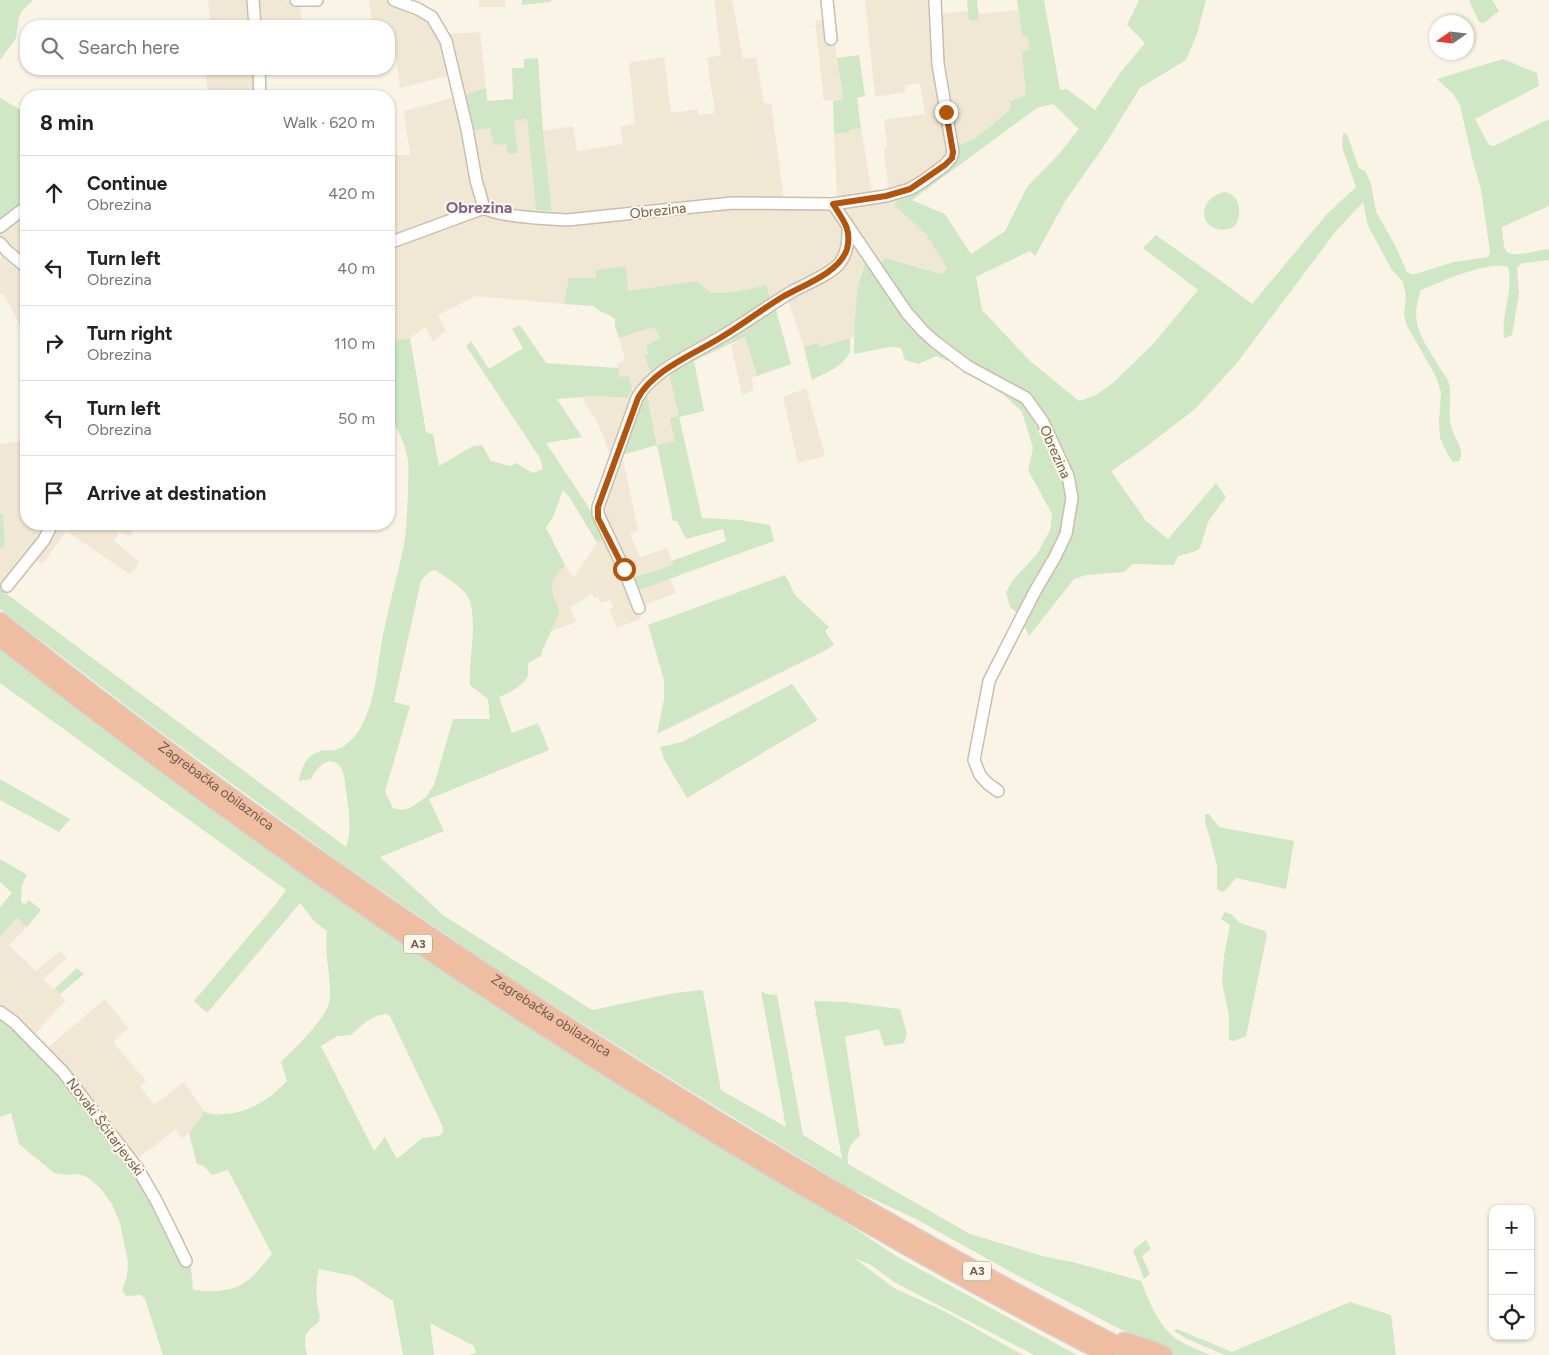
<!DOCTYPE html>
<meta charset="utf-8">
<style>
body{margin:0;font-family:Figtree,sans-serif;background:#f2f2f2;color:#222}
.controls{position:absolute;right:15px;bottom:15px;display:grid;overflow:hidden;border-radius:10px;box-shadow:0 1px 4px #0004}
.controls button{width:45px;height:45px;display:grid;place-items:center;padding:0;border:0;border-bottom:1px solid #e0e0e0;background:#fff;color:#222;font:25px sans-serif}
.compass{position:absolute;left:1429px;top:15px;width:45px;height:45px;border-radius:50%;background:#fff;box-shadow:0 1px 4px #0004;rotate:256deg}
.stop{position:absolute;width:15px;height:15px;margin:-11px;border:4px solid #b45309;border-radius:50%;background:#fff}
.stop.end{background:#b45309;border-color:#fff;box-shadow:0 1px 5px #0008}
.list{margin:0;padding:0;list-style:none}
h2{display:flex;justify-content:space-between;align-items:center;height:65px;margin:0;padding:0 20px;font-size:21px}
h2 small{font-size:16px;font-weight:400;color:#767676}
.list li{display:grid;grid-template-columns:32px 1fr auto;gap:15px;align-items:center;box-sizing:border-box;height:75px;padding:0 20px;border-top:1px solid #e0e0e0}
.list b{display:block;font-size:19px;white-space:nowrap}
.list p{margin:0;font-size:16px;white-space:nowrap;color:#767676}
.list em{font-size:16px;font-style:normal;color:#767676}
.icon{flex:none;width:28px;height:28px;fill:none;stroke:currentColor;stroke-width:2;stroke-linecap:round;stroke-linejoin:round}
.map{position:relative;flex:none;width:1549px;height:1355px;overflow:hidden}
.search{position:absolute;background:#fff;box-shadow:0 1px 4px #0004;left:20px;top:20px;width:375px;height:55px;display:flex;align-items:center;gap:12px;box-sizing:border-box;padding:0 18px;border-radius:20px;color:#767676;font-size:19px}
.panel{position:absolute;background:#fff;box-shadow:0 1px 4px #0004;left:20px;top:90px;width:375px;height:440px;border-radius:20px}
.map>svg:first-child{display:block}
.residential{fill:#f1e7d5}
.green{fill:#cfe7c5;fill-rule:evenodd}
.lines{fill:none;stroke-linecap:round;stroke-linejoin:round}
.minor-casing{stroke:#cbbdad;stroke-width:14}
.highway-casing{stroke:#d7d2cd;stroke-width:19}
.minor{stroke:#fff;stroke-width:11}
.highway{stroke:#efbea2;stroke-width:16}
.route{stroke:#b45309;stroke-width:6}
.labels{text-anchor:middle;dominant-baseline:central;stroke-width:4;stroke-linejoin:round;paint-order:stroke}
.shield{fill:#fdf8eb;stroke:#9b8c7c;stroke-width:1}
.shield-label{font-size:12px;font-weight:bold;fill:#715e4d}
.street-label{font-size:14px;fill:#715e4d;stroke:#fdf8eb}
.quarter-label{font-size:16px;font-weight:bold;fill:#84658d;stroke:#fdf8eb}
</style>
<div class="map">
<svg width="1549" height="1355" viewBox="0 0 1549 1355">
<rect width="100%" height="100%" fill="#faf4e6"/>
<g class="residential">
<polygon points="208,0 285,0 300,5 302,26 211,26"/>
<polygon points="369,0 406,0 447,34 480,32 486,88 463,95 471,131 490,128 507,144 518,152 514,119 527,119 536,210 552,211 543,131 573,126 577,151 623,144 620,127 635,123 629,63 664,57 671,113 698,109 699,115 715,113 707,58 721,55 714,0 732,0 743,59 756,57 764,103 771,103 784,200 837,201 834,134 849,132 849,130 861,128 872,193 889,191 884,151 887,145 884,120 925,114 920,83 905,85 905,92 881,96 875,96 865,0 939,0 939,14 968,11 969,21 979,20 978,14 1018,10 1022,35 1027,35 1030,49 1022,51 1027,95 1010,100 1011,109 976,138 957,146 957,155 894,205 926,234 947,268 943,274 908,264 878,272 866,261 861,272 855,315 855,337 819,347 818,343 804,347 788,300 771,301 766,285 735,292 711,293 697,281 631,291 628,291 625,266 596,278 570,278 564,304 476,296 438,315 446,331 433,341 425,327 410,338 389,342 389,155 410,155 404,111 456,97 451,75 400,88 396,57 389,57 389,26 372,26"/>
<rect x="479" y="0" width="26" height="7"/>
<polygon points="831,19 843,99 824,101 815,21"/>
<polygon points="205,69 261,69 263,96 208,96"/>
<polygon points="122,90 123,96 98,96 98,93"/>
<polygon points="26,205 26,337 3,293 0,295 0,258 6,254 0,249 0,224"/>
<polygon points="654,327 660,338 646,346 651,375 612,459 597,421 582,398 596,396 628,398 619,377 617,363 625,360 619,338"/>
<polygon points="745,337 757,376 751,378 754,390 742,395 731,345"/>
<polygon points="668,371 679,417 675,441 658,445 646,388"/>
<polygon points="806,388 825,456 798,463 783,397"/>
<polygon points="26,440 26,524 134,524 136,525 130,536 119,532 114,541 139,562 134,571 128,573 66,531 43,564 32,559 6,593 0,589 0,548 4,547 3,514 0,514 0,444"/>
<polygon points="621,450 638,530 630,534 634,543 640,557 667,548 673,565 631,578 600,511"/>
<polygon points="606,538 637,608 641,619 617,628 609,609 613,607 610,600 601,603 598,597 594,598 592,593 570,608 576,622 551,631 560,612 551,587 554,577 565,565 574,578 597,543"/>
<polygon points="670,578 676,593 641,606 636,591"/>
<polygon points="17,918 27,927 9,945 36,971 60,951 67,958 43,979 53,989 55,988 65,1001 32,1037 0,1009 0,936"/>
<polygon points="105,999 128,1028 113,1042 146,1081 140,1086 154,1105 184,1082 204,1111 200,1119 189,1133 182,1138 176,1129 135,1161 45,1050"/>
</g>
<g class="green">
<polygon points="0,0 33,0 22,11 19,17 16,38 0,60"/>
<polygon points="522,0 551,0 551,2 522,5"/>
<polygon points="967,0 977,0 979,20 969,21"/>
<path d="M1017 0H1044L1060 90 1067 89 1095 110 1120 73 1145 43 1127 25 1139 0H1206L1197 34 1186 60 1140 88 1106 143 1066 200 1035 256 1030 251 976 277 982 310 1030 361 1079 401 1096 395 1113 383 1154 343 1198 290 1143 248 1156 235C1188 258 1221 280 1252 304L1327 214 1356 187 1342 147 1343 133 1347 134 1359 168 1365 171 1371 184 1376 212 1395 245 1407 272 1411 274H1415L1454 262 1488 257 1490 252 1481 189 1472 158 1460 105 1453 94 1437 79 1503 59 1537 73 1539 86 1475 119 1489 145 1494 146 1549 119V206L1502 227 1504 247 1507 252C1519 258 1535 250 1549 249V260L1523 263 1517 267 1519 293 1512 335 1504 338C1501 314 1514 290 1508 267 1489 260 1439 282 1421 290 1408 325 1423 339 1440 368 1443 373 1448 378 1449 384 1452 398 1448 413 1451 426 1454 439 1466 450 1459 461L1453 462 1448 455 1440 438 1439 423 1441 392 1436 377 1406 324 1404 314 1406 296 1403 282 1392 270 1368 226 1363 202 1336 231 1237 363 1194 410 1139 452 1111 471 1146 521 1168 539 1216 483 1226 497 1208 522 1200 548 1196 551 1178 556 1174 565 1133 564 1124 572 1086 575 1074 579 1029 636 1018 614 1010 607 1006 592 1013 580 1037 554 1050 530 1052 514 1028 470 1033 448 1022 412 1004 395 981 381 961 366 936 356 919 364 905 360 901 348 890 347 854 354C855 323 854 289 866 261L877 272 885 258 942 274 947 268 926 234 894 205 902 197 915 190 957 146 976 138 1011 109 1010 101 1026 95 1022 51 1030 49 1027 36H1022ZM1053 104 1079 129 1059 154 1027 187 1005 231 971 254 945 214 912 200 1037 108Z"/>
<polygon points="1469,0 1492,0 1499,11 1484,23 1479,22"/>
<polygon points="859,55 865,96 857,98 861,128 849,130 850,132 834,134 833,101 843,99 837,58"/>
<polygon points="538,58 543,131 552,211 536,210 527,119 514,120 518,153 508,154 506,144 494,145 490,128 471,131 463,95 486,88 487,101 513,99 512,68 524,68 524,59"/>
<polygon points="0,98 26,113 26,205 0,224"/>
<path d="M1224 192C1241 194 1243 216 1234 227 1202 240 1191 201 1224 192Z"/>
<path d="M626 266 628 291 697 281 711 293 735 292 766 285 771 301 651 375 645 356 648 354 646 346 660 338 654 327 619 338 615 327V319C608 313 600 313 593 306L564 304 569 278H596V270Z"/>
<polygon points="775,306 791,364 757,376 745,337 694,361 704,411 679,417 702,518 740,520 770,525 774,541 636,591 631,578 673,565 672,561 726,541 723,529 686,539 677,521 673,521 657,445 622,455 646,388 657,445 675,441 670,418 679,416 668,371"/>
<path d="M520 325 546 363 618 368 619 377 628 376 632 387 628 398 596 396 557 399 582 437 546 443 595 517 606 538 597 543 570 498 563 490 554 515 546 528 565 565C546 586 551 587 560 612L542 651 541 656 528 663C528 667 528 671 528 675 525 685 508 694 499 697L512 733 538 723 549 750 429 799 444 831 380 857 443 915 592 1010 669 994 701 990 703 991 721 1090 786 1127 761 991 766 994 777 995 803 1135 842 1159 814 1001 845 1002 900 1009 907 1034 904 1043 884 1046 879 1029 845 1037 860 1136C849 1144 847 1151 848 1164L970 1234 1046 1257 1073 1262 1141 1281C1150 1303 1158 1326 1178 1340 1188 1346 1200 1350 1210 1355H1175L1114 1326 1011 1272 916 1219 851 1189 682 1086 507 976 341 863 158 730 0 609V589L346 847C354 828 346 795 344 775 336 751 319 762 311 779L299 781C300 769 307 755 320 751 325 749 333 752 338 749 346 747 353 738 358 732 377 703 377 662 384 630 390 601 398 573 404 545 407 527 407 509 408 492 408 482 409 471 408 461 406 446 398 428 389 416V342L410 338 426 432 433 434 439 466 473 446 482 445 491 461 510 466 516 463 533 473 543 469 540 458 466 346 471 341 489 369 523 348 512 329ZM435 570C445 577 458 584 466 594 480 612 468 662 470 685L488 699 490 719H453L434 785 426 797 410 808 401 810 393 808 385 792 410 706 394 702 421 581 429 572Z"/>
<path d="M850 338C850 342 851 347 850 350 846 366 825 373 812 380L804 347 818 343 820 347Z"/>
<polygon points="0,514 3,514 5,547 0,548"/>
<polygon points="785,575 796,596 829,627 825,631 834,645 824,651 657,734 664,699 664,680 648,625"/>
<path d="M0 649 132 750 233 825 409 948 478 995 659 1110 842 1220 896 1256 1077 1355H1034L894 1282 871 1265 854 1258 894 1288 944 1311 1023 1355H468L476 1353 474 1346 430 1323 434 1355H403L393 1301 354 1276 319 1269C316 1279 316 1291 317 1302 318 1310 321 1314 319 1322 304 1333 303 1336 307 1355H163L145 1299 141 1295 126 1296 122 1290 127 1277 128 1262 120 1223 112 1204 100 1188 87 1177 79 1174 68 1175 54 1173 19 1144 11 1113 0 1117V1015L67 1080 145 1178 153 1182 184 1240 190 1257 193 1290C215 1293 237 1292 253 1276 260 1269 265 1261 272 1254L228 1170 212 1175 204 1166 197 1164 189 1133 200 1119 204 1111C211 1115 214 1115 222 1114 250 1113 268 1100 287 1081L281 1062C294 1049 330 1016 330 997 331 975 324 954 327 931L315 922 300 903 207 1013 194 1001 275 905 286 890 0 683ZM387 1014 390 1016 443 1127V1132L439 1136 422 1138 397 1159 385 1137 374 1151 321 1046 337 1036 351 1035C362 1025 371 1015 387 1014Z"/>
<polygon points="792,684 818,720 687,798 665,761 660,747 682,742"/>
<polygon points="0,779 70,819 59,832 0,800"/>
<path d="M1205 814H1209L1219 827 1294 841 1286 889 1236 878C1231 883 1228 889 1222 892L1217 889V865L1205 821Z"/>
<polygon points="0,859 27,875 22,885 21,902 25,905 29,900 41,910 27,927 17,918 0,936 0,907 12,893 0,882"/>
<polygon points="1225,912 1231,914 1240,923 1265,931 1267,935 1246,1036 1234,1041 1229,1040 1229,1015 1222,983 1224,956 1230,925 1221,919"/>
<polygon points="77,968 84,974 60,994 55,988"/>
<polygon points="1146,1240 1151,1249 1142,1256 1150,1274 1144,1279 1133,1250"/>
<polygon points="1350,1302 1391,1315 1396,1355 1225,1355 1187,1339 1174,1331 1177,1329 1232,1352"/>
</g>
<g class="lines">
<g class="minor-casing">
<g id="minor">
<polyline points="253,0 255,26"/>
<polyline points="296,0 317,0"/>
<path d="M394 0 418 9 432 17 446 41 467 129 476 180 484 208C499 217 549 219 567 220L732 203 833 204 886 196 910 189 923 181 945 165 951 158 953 152 938 64 935 0"/>
<polyline points="827,0 831,39"/>
<polyline points="259,69 260,96"/>
<polyline points="833,204 907,313 923,331 934,341 967,366 1026,398 1043,422 1068,476 1072,498 1066,534 1055,557 1034,593 989,681 974,760 980,775 987,783 998,791"/>
<polyline points="0,227 26,207"/>
<polyline points="0,243 7,251 26,267"/>
<polyline points="389,243 484,208"/>
<polyline points="7,586 44,540 52,524"/>
<path d="M639 608 624 569 598 514V507L637 398C653 370 693 354 719 338 745 323 768 306 793 291 808 283 827 276 839 264 848 253 848 241 848 228"/>
<polyline points="0,1012 14,1022 63,1072 138,1169 157,1202 186,1261"/>
</g>
</g>
<g class="highway-casing">
<g id="highway">
<path id="s1" d="M0 621C188 771 385 910 588 1039 766 1153 948 1260 1137 1355"/>
<path d="M0 638C254 838 521 1021 800 1185 901 1244 1004 1302 1108 1355"/>
<polyline points="1124,1341 1150,1349 1164,1355"/>
</g>
</g>
<use href="#minor" class="minor"/>
<use href="#highway" class="highway"/>
</g>
<g class="lines">
<path class="route" d="M624 569 598 518V507L638 398C653 370 694 354 720 338 742 325 762 309 784 296 804 285 840 272 847 249 852 229 843 220 833 204L886 196 910 189 945 165 952 158 953 152 946 112"/>
</g>
<g class="labels">
<g class="shield">
<rect x="404" y="934.5" width="28" height="19" rx="4"/>
<rect x="963" y="1261.5" width="28" height="19" rx="4"/>
</g>
<g class="shield-label">
<text x="418" y="944">A3</text>
<text x="977" y="1271">A3</text>
</g>
<g class="street-label">
<text transform="translate(658 211) rotate(-6)">Obrezina</text>
<text transform="translate(1055 452) rotate(66)">Obrezina</text>
<text stroke="none"><textPath href="#s1" startOffset="272">Zagrebačka obilaznica</textPath></text>
<text stroke="none"><textPath href="#s1" startOffset="678">Zagrebačka obilaznica</textPath></text>
<text transform="translate(105 1127) rotate(53)">Novaki Šćitarjevski</text>
</g>
<g class="quarter-label">
<text x="479" y="207">Obrezina</text>
</g>
</g>
</svg>
<div class="controls">
<button>+</button>
<button>−</button>
<button><svg class="icon" aria-label="locate" viewBox="0 0 24 24"><circle cx="12" cy="12" r="6"/><path d="M12 2v4M12 18v4M2 12h4M18 12h4"/></svg></button>
</div>
<svg class="compass" viewBox="-18 -18 36 36"><path d="M0-13l5 13h-10z" fill="#e53935"/><path d="M0 13l5-13h-10z" fill="#767676"/></svg>
<div class="stop" style="left:624px;top:569px"></div>
<div class="stop end" style="left:946px;top:112px"></div>
<div class="search"><svg class="icon" aria-label="search" viewBox="0 0 24 24"><circle cx="10" cy="10" r="6"/><path d="M15 15l6 6"/></svg>Search here</div>
<section class="panel">
<h2>8 min<small>Walk · 620 m</small></h2>
<ul class="list">
<li><svg class="icon" aria-label="ahead" viewBox="0 0 24 24"><path d="M12 20V5M6 11l6-6 6 6"/></svg><div><b>Continue</b><p>Obrezina</p></div><em>420 m</em></li>
<li><svg class="icon" aria-label="left" viewBox="0 0 24 24"><path d="M17 20v-9H6M10 6l-5 5 5 5"/></svg><div><b>Turn left</b><p>Obrezina</p></div><em>40 m</em></li>
<li><svg class="icon" aria-label="right" viewBox="0 0 24 24"><path d="M7 20v-9h11M14 6l5 5-5 5"/></svg><div><b>Turn right</b><p>Obrezina</p></div><em>110 m</em></li>
<li><svg class="icon" aria-label="left" viewBox="0 0 24 24"><path d="M17 20v-9H6M10 6l-5 5 5 5"/></svg><div><b>Turn left</b><p>Obrezina</p></div><em>50 m</em></li>
<li><svg class="icon" aria-label="arrive" viewBox="0 0 24 24"><path d="M6 21V4h12l-3 4 3 4H6"/></svg><div><b>Arrive at destination</b></div></li>
</ul>
</section>
</div>
